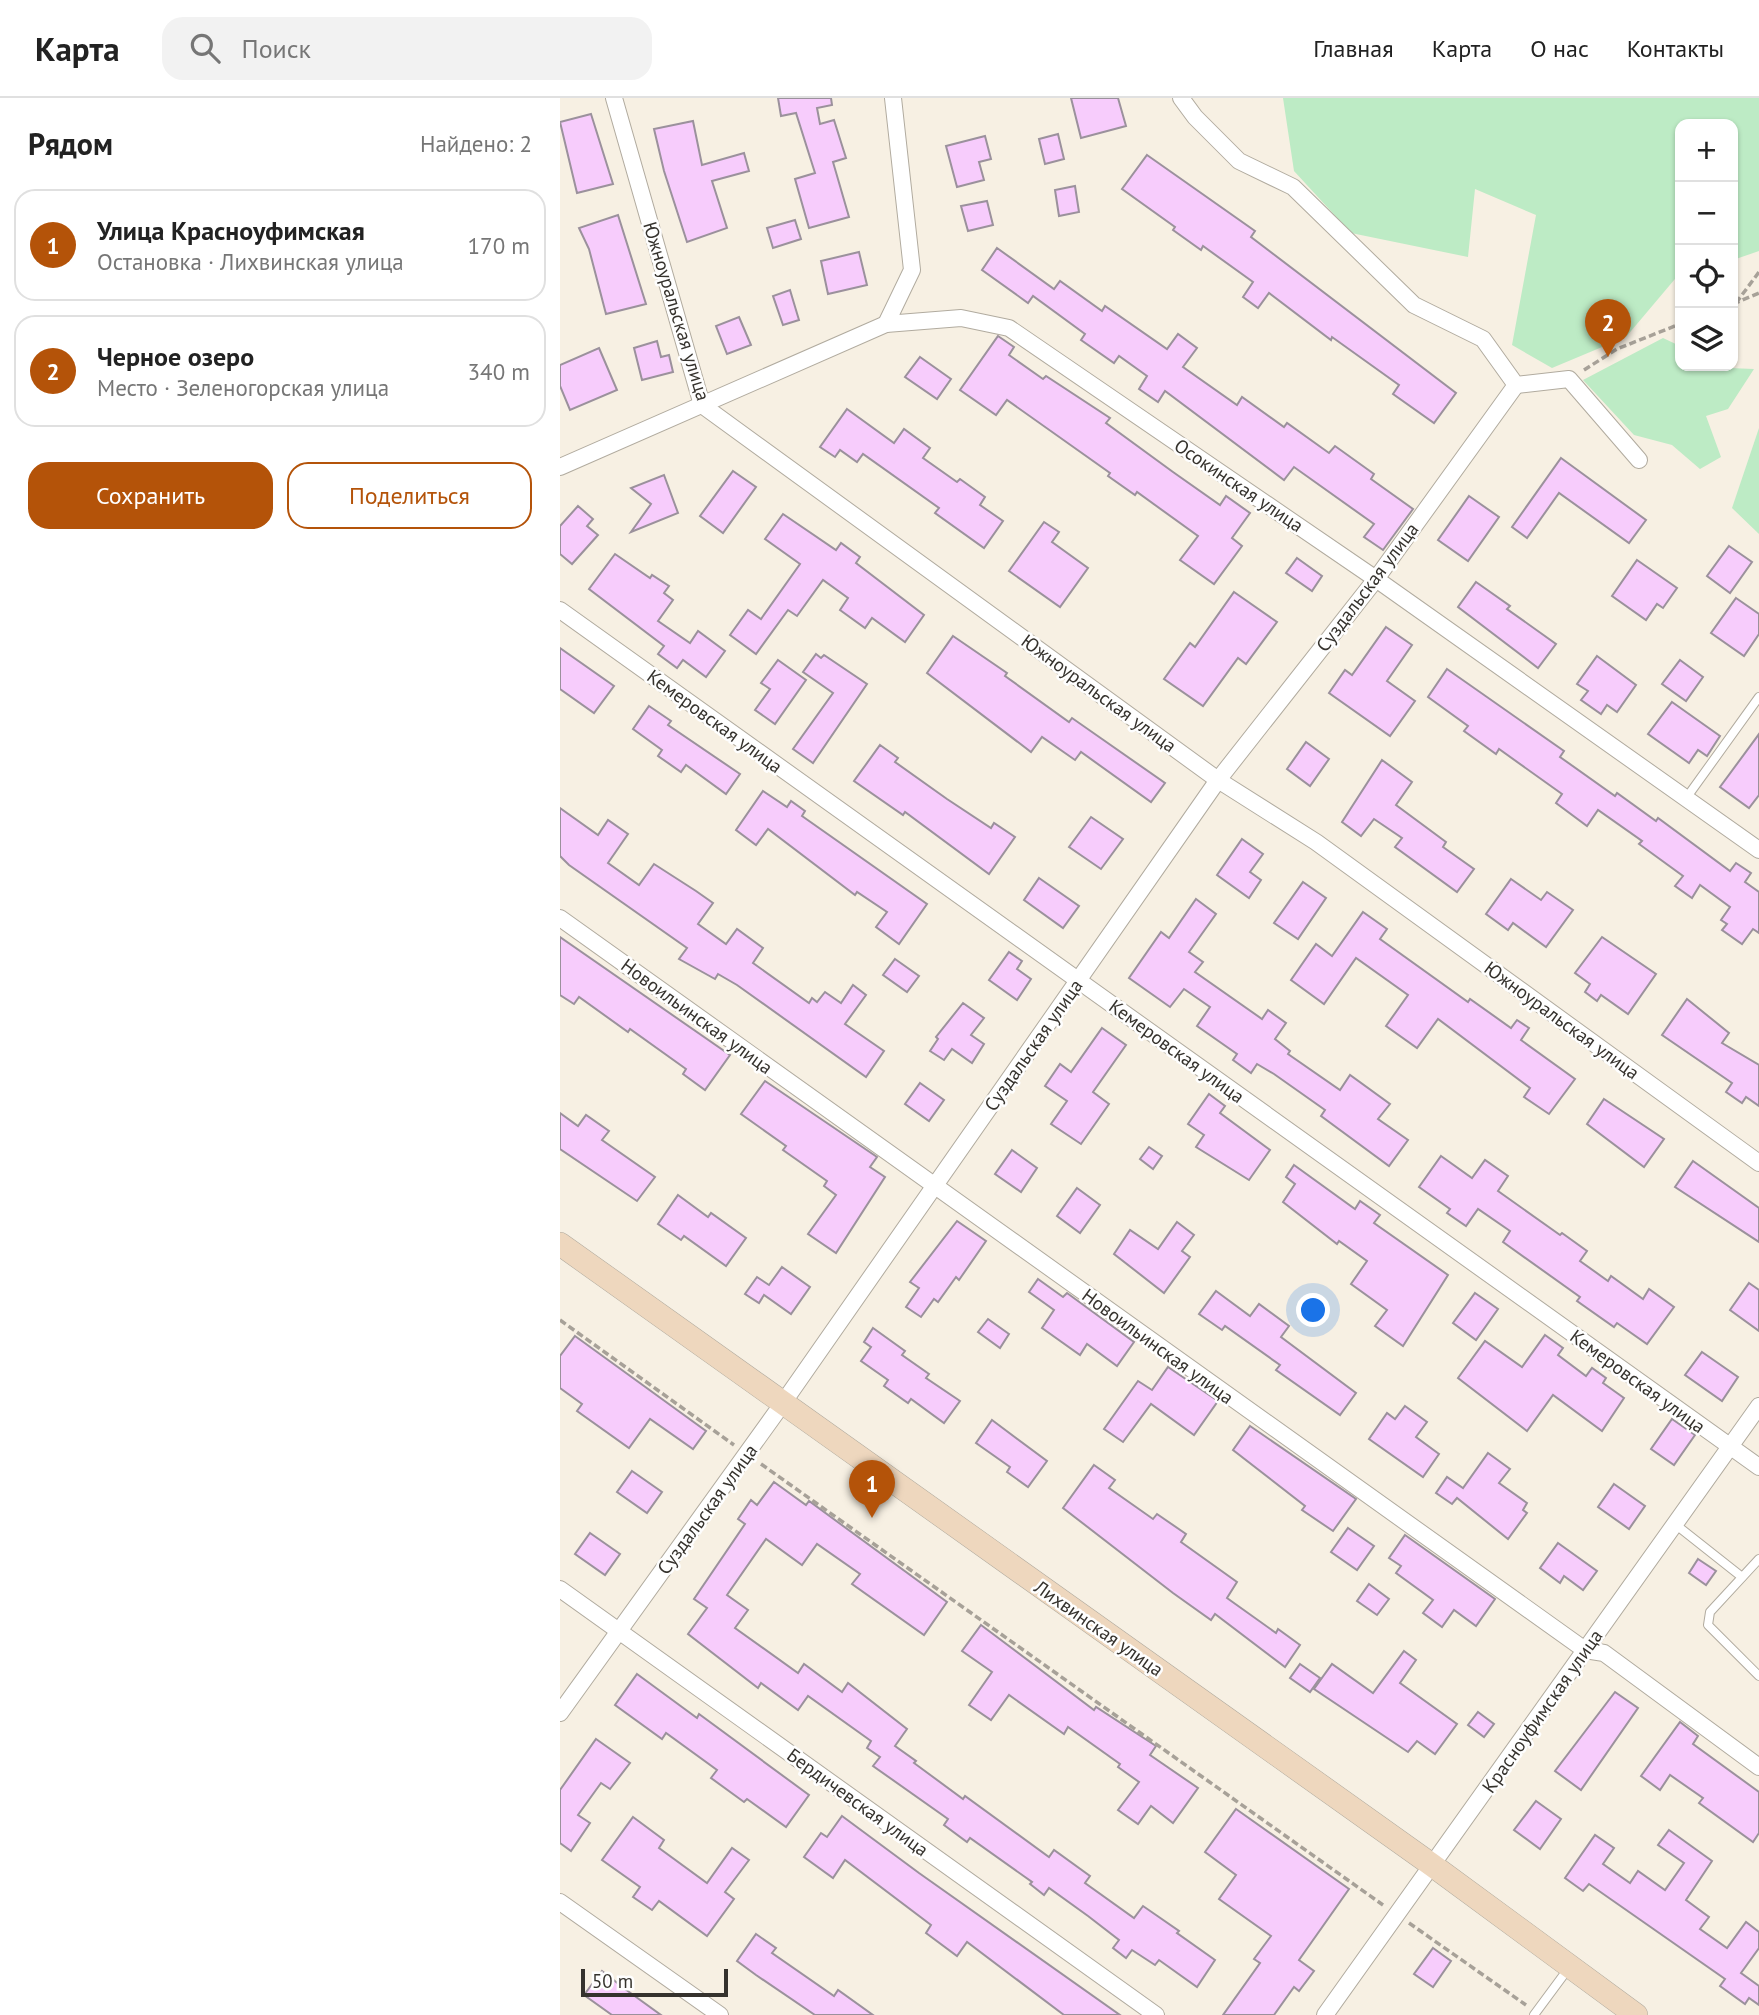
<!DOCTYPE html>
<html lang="ru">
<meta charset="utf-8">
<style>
body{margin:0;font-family:"PT Sans",sans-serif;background:#f2f2f2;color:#222}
.controls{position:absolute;right:21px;top:21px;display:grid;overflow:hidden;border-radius:14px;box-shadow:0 2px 5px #0004}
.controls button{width:63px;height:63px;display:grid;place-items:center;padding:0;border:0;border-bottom:2px solid #e0e0e0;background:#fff;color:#222;font:35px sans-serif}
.scale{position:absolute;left:21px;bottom:18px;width:147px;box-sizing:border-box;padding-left:7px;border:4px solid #35322d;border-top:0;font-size:19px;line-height:24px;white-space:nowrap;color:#35322d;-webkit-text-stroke:5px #fefefe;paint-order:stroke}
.you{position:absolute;left:754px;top:1213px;width:24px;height:24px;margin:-18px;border:5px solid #fff;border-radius:50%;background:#1a73e8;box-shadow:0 0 0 10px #1a73e833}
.badge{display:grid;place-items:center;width:46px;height:46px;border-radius:50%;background:#b45309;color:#fff;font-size:23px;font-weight:700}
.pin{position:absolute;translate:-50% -58px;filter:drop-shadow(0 2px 4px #0008)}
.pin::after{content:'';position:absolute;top:37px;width:24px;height:21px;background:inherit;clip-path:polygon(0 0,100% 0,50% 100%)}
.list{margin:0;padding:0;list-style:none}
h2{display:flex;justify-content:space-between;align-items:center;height:91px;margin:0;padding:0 28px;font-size:30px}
h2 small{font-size:23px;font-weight:400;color:#767676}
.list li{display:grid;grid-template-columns:46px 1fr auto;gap:21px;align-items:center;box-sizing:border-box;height:112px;margin:0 14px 14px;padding:0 14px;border:2px solid #e0e0e0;border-radius:21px}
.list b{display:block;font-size:26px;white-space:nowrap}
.list p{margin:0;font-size:23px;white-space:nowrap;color:#767676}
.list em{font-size:23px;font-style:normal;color:#767676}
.actions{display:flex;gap:14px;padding:21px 28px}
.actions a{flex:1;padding:16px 0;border:2px solid #b45309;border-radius:21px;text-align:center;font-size:24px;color:#b45309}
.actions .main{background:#b45309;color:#fff}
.icon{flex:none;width:38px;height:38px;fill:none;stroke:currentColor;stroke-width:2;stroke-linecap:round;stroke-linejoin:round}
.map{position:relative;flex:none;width:1199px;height:1917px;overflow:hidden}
header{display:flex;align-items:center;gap:42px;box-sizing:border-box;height:98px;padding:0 35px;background:#fff;border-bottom:2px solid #e0e0e0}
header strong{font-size:33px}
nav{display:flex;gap:38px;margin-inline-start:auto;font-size:24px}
.search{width:490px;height:63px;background:#f2f2f2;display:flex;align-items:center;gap:18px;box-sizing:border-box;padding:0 24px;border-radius:21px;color:#767676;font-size:26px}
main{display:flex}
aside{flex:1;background:#fff}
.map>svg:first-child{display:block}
.green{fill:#bdebc5}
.building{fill:#f7ccfc;stroke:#9b919c;stroke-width:2}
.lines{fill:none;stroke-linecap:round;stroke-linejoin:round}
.service-casing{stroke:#b1ab9f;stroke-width:10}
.minor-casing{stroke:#b1ab9f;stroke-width:18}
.secondary-casing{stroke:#b1ab9f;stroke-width:24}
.path{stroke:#a7a198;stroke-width:3.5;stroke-dasharray:7 3.5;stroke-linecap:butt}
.service{stroke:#fff;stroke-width:8}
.minor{stroke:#fff;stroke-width:16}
.secondary{stroke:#eed7be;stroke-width:23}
.labels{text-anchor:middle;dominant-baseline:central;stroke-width:5;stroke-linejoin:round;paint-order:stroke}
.street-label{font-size:19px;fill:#35322d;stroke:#fefefe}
</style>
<header>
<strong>Карта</strong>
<div class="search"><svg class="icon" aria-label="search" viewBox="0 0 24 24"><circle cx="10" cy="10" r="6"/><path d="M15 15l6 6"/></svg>Поиск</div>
<nav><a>Главная</a><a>Карта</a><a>О нас</a><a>Контакты</a></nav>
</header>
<main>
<aside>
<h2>Рядом<small>Найдено: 2</small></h2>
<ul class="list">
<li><span class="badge">1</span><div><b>Улица Красноуфимская</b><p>Остановка · Лихвинская улица</p></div><em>170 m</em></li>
<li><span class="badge">2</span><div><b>Черное озеро</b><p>Место · Зеленогорская улица</p></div><em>340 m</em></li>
</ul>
<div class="actions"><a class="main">Сохранить</a><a>Поделиться</a></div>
</aside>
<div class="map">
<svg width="1199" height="1917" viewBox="0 0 1199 1917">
<rect width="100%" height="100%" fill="#f7f0e3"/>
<g class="green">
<polygon points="723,0 1199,0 1199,153 1173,162 1173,26 1120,26 1120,175 1066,239 992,270 952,247 976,117 915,91 908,159 791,135 734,73"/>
<polygon points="1103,240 1120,248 1120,268 1194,271 1168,311 1146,318 1161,359 1140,371 1112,347 1074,337 1023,282"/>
<polygon points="1199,330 1199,436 1172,410"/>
</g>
<g class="building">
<polygon points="218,0 271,0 272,7 257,10 260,26 274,22 286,60 273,64 289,119 249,130 235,81 255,75 236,15 221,18"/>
<polygon points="511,0 558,0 566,28 521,40"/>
<polygon points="31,16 53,86 17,95 0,24"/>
<polygon points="133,23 142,67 184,55 189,73 152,83 167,130 127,144 104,73 94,31"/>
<polygon points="498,36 504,61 485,66 479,41"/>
<polygon points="425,38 431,61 419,64 424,82 397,89 386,48"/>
<polygon points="587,57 695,133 691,139 896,295 874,325 833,296 839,287 772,239 771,242 709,195 698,210 683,199 693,184 643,148 641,152 613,132 615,129 562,91"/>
<polygon points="515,88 519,114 499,118 495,92"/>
<polygon points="427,103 433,127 408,133 401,108"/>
<polygon points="58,117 86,206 46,216 29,151 19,130"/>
<polygon points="235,122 241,141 213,150 207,130"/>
<polygon points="437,150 494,191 500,183 542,213 545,208 607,251 618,236 637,250 623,269 677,307 682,299 724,329 727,325 769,355 775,348 814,376 811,381 853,411 823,452 804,439 814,426 734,369 724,382 605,293 598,304 579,291 587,278 559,258 554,265 521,242 525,236 473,198 468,205 422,172"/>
<polygon points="299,154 307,187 268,196 261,163"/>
<polygon points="230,192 239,222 223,227 213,198"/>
<polygon points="179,219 191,247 167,256 156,228"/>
<polygon points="438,238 454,249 449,257 483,281 486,278 550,320 546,325 613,374 660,407 666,398 690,415 672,440 682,448 654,486 620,462 638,438 577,394 575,397 548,378 550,375 447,302 436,317 400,292"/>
<polygon points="97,243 101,259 109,257 113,274 82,282 74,250"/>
<polygon points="39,250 57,292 10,312 0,288 0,267"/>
<polygon points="360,259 391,281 377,301 345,279"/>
<polygon points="287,311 334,345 344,331 370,350 363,360 397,384 400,381 425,399 420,407 443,423 424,450 375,415 379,410 303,356 297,364 280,352 275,359 260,349"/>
<polygon points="1001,360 1086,422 1069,445 999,395 967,440 952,429"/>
<polygon points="173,373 196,389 163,435 140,418"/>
<polygon points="104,377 118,415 71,434 91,406 71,390"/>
<polygon points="909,398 939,419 908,463 878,442"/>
<polygon points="18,408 33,421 27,428 38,437 12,466 0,456 0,428"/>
<polygon points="223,416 276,452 281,445 300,459 296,465 364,517 345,544 312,520 305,530 280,512 288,500 263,482 237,518 228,512 196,556 170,537 188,512 201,521 240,466 205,441"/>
<polygon points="484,424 499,434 492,444 528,470 500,509 449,473"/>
<polygon points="1169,448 1192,464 1170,495 1147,478"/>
<polygon points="55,456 90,480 92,477 109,488 104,495 113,502 98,523 130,545 138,533 165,553 146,579 123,562 117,570 98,556 104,548 29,491"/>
<polygon points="737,460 762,478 752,493 726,475"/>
<polygon points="1077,462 1117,490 1103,510 1097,506 1086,522 1052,498"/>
<polygon points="916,484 950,508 947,511 996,546 978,570 898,509"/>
<polygon points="674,494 717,524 686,566 678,560 643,608 604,581 630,545 635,549"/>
<polygon points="1176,500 1199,516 1199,536 1184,558 1151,535"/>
<polygon points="826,529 852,547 827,583 855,603 830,638 769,595 785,572 792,577"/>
<polygon points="393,538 447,575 445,578 509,624 512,620 605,685 591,704 521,654 515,662 482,639 471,654 367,575"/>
<polygon points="0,550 54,588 34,615 0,591"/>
<polygon points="256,556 261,560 264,557 307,586 253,665 233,651 273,595 243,574"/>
<polygon points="1037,558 1076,587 1057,614 1047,607 1041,616 1021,602 1028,593 1017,586"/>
<polygon points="218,562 246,582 215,626 195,612 210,591 201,585"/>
<polygon points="1120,562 1143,579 1126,603 1102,586"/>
<polygon points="887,571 1004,653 1000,659 1055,698 1057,695 1096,723 1098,720 1170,773 1176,765 1191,775 1185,784 1199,794 1199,835 1193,831 1182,846 1162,832 1167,826 1161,822 1170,809 1140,787 1132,800 1115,788 1123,778 1079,746 1082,743 1038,712 1027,728 996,705 1002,696 939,651 936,656 904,633 908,628 868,599"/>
<polygon points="1112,604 1160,638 1147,658 1138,652 1129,665 1088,636"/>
<polygon points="89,608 111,623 108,627 180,676 166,696 126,667 121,674 98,658 102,652 73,631"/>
<polygon points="1199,636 1199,697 1189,710 1160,689"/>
<polygon points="746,644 769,661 750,688 727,671"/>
<polygon points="320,647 338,660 335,664 387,701 431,730 434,725 455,739 429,776 345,714 343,717 294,683"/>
<polygon points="822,662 852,684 836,707 886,744 883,749 914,771 897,794 835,749 842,740 814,721 801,738 782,724"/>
<polygon points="203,693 227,709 231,703 245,713 242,718 367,806 339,846 316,829 327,814 297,794 295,797 208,731 196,747 176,732"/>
<polygon points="0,710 38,737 48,722 68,736 48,765 79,787 94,766 136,793 153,805 138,826 166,846 177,831 203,850 193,865 249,905 252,900 257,904 265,894 281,905 293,887 306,897 285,926 324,953 306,979 177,887 158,876 155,881 119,861 127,850 9,767 0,758"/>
<polygon points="531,719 563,741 541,771 509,749"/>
<polygon points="682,741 703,756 690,774 701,782 689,800 657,777"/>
<polygon points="479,780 519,808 503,830 464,802"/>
<polygon points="951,781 981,802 987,794 1013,812 986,849 953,825 948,832 926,816"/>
<polygon points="743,784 766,800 738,841 714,825"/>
<polygon points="636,801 656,816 629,854 643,864 635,874 702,921 708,912 726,925 715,941 730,953 728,956 780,992 790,977 830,1006 818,1021 848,1042 829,1068 761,1018 765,1012 714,976 697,966 691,975 673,962 677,956 637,928 650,909 624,891 610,909 569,880 601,834 609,840"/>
<polygon points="803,814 827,831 820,841 908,904 910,901 951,930 957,922 969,930 961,942 1015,981 989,1016 964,999 970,990 878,921 857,950 826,928 848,897 796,860 764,906 731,882 756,846 772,858"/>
<polygon points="0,839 170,957 145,992 123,976 126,971 70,931 68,934 19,899 14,906 0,897"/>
<polygon points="1042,839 1096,876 1068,916 1041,897 1037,903 1025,894 1030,886 1015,875"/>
<polygon points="449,854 462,863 457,871 471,881 457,902 429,882"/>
<polygon points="335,861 359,878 347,894 323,877"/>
<polygon points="1127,901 1169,935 1162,945 1199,967 1199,1008 1186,999 1182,1005 1166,994 1172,985 1102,937"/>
<polygon points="403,905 424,920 411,937 424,946 412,965 392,951 384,962 370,953 378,941 376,939"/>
<polygon points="542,930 566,947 533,994 549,1006 521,1046 491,1026 507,1003 485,988 500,966 511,974"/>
<polygon points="205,983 317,1059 310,1069 325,1079 276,1155 248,1136 276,1097 264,1088 267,1083 223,1052 226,1048 181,1016"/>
<polygon points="360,985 384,1002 369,1023 345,1006"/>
<polygon points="649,996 665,1008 660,1015 710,1052 689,1082 636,1049 644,1037 628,1026"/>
<polygon points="1044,1001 1104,1041 1084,1069 1027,1026"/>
<polygon points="0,1015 18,1028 26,1017 49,1033 42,1042 95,1079 77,1103 0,1051"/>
<polygon points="589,1049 602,1058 593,1071 580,1061"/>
<polygon points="452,1052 477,1070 461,1094 435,1076"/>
<polygon points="881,1058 912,1080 925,1062 948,1078 938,1093 1000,1137 1002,1135 1027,1153 1020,1163 1048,1183 1051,1178 1083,1201 1089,1191 1114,1209 1087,1246 1057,1225 1054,1229 1017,1203 1020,1199 943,1144 950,1133 918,1111 906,1128 887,1115 890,1111 859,1089"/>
<polygon points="1133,1063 1199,1110 1199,1144 1115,1089"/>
<polygon points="734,1067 795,1111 800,1103 820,1117 814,1125 888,1177 843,1248 815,1228 827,1212 791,1186 807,1163 779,1143 777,1146 723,1104 735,1086 726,1079"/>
<polygon points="517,1090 540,1107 520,1135 497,1118"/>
<polygon points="118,1097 148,1119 151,1115 186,1140 166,1168 124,1138 121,1142 98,1126"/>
<polygon points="397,1123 426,1143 399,1182 396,1179 378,1204 374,1201 361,1219 346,1209 359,1190 350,1184"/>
<polygon points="617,1124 634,1137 622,1153 630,1159 604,1195 554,1156 570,1132 598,1151"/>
<polygon points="222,1169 250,1189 231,1216 204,1197 199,1205 185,1196 197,1179 209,1187"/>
<polygon points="478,1181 503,1199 507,1195 574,1244 557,1268 527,1246 520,1257 482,1230 494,1212 469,1194"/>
<polygon points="1189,1185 1199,1192 1199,1233 1170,1212"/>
<polygon points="656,1193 690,1218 699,1206 729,1228 721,1239 796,1295 780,1317 716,1272 720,1267 665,1228 662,1232 639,1216"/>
<polygon points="915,1195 938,1211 916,1242 893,1225"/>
<polygon points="428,1221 449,1236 440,1250 418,1234"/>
<polygon points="313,1230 345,1253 342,1257 369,1276 366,1280 400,1303 384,1325 351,1301 348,1305 324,1288 328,1282 301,1263 311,1249 304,1244"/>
<polygon points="985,1237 1003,1250 998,1257 1026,1278 1032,1270 1046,1280 1043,1285 1064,1300 1042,1333 993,1297 967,1333 898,1280 925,1243 962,1269"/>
<polygon points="15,1238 146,1333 133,1351 90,1321 69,1350 17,1313 22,1306 0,1290 0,1258"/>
<polygon points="1142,1254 1178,1279 1162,1303 1125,1277"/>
<polygon points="608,1269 658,1303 634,1337 591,1306 563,1344 544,1331 578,1283 592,1292"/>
<polygon points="845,1308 867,1324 856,1339 879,1356 863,1379 809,1341 827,1315 835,1321"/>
<polygon points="1112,1321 1135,1337 1114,1367 1091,1351"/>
<polygon points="432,1322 487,1363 468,1389 447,1374 450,1369 416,1345"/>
<polygon points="690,1328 796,1401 773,1433 742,1412 745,1408 673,1352"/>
<polygon points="928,1355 950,1371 939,1385 967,1405 963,1412 967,1415 948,1441 897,1400 892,1406 876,1395 887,1379 903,1390"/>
<polygon points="534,1367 555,1382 549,1390 593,1421 597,1416 626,1436 621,1444 677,1484 667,1500 716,1535 718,1531 740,1547 725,1569 655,1516 651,1522 613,1495 503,1410"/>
<polygon points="72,1373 102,1394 87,1415 57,1394"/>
<polygon points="214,1384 246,1407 249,1403 387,1504 364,1537 292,1486 300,1476 257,1446 242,1467 206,1441 167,1497 188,1512 175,1530 238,1575 244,1566 282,1594 288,1585 347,1631 335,1648 356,1663 354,1665 403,1701 405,1698 489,1759 494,1752 530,1778 525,1785 574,1820 583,1808 619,1833 617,1835 655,1862 637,1889 599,1862 595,1867 572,1852 566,1860 553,1850 559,1842 528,1818 489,1790 484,1797 470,1786 472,1784 410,1740 407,1744 384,1727 388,1721 313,1668 320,1659 307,1650 311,1643 248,1598 238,1612 201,1585 198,1590 128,1536 147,1510 134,1501 185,1426 178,1421 191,1402 197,1407"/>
<polygon points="1054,1386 1085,1408 1069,1431 1038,1409"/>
<polygon points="788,1430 814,1448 797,1472 771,1454"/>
<polygon points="30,1435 60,1456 45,1477 15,1456"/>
<polygon points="845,1437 935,1501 916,1528 894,1512 882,1529 863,1515 873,1502 836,1475 841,1468 829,1460"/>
<polygon points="998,1445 1037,1473 1023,1492 1004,1478 1000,1485 980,1470"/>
<polygon points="1138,1461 1156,1473 1146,1487 1129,1475"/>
<polygon points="809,1486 829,1501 817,1517 797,1503"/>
<polygon points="421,1527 534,1612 536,1609 596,1648 590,1657 638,1690 613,1725 591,1708 578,1726 558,1712 579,1684 558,1669 560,1666 508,1629 504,1636 449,1597 431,1622 409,1607 432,1574 402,1553"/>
<polygon points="844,1553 856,1562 840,1585 897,1626 875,1656 857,1643 848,1654 754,1591 772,1566 813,1595"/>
<polygon points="740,1566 760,1580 750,1594 730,1580"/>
<polygon points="77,1576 137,1620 139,1616 249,1697 226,1729 187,1701 184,1704 151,1680 157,1672 106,1635 102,1641 55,1607"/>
<polygon points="1055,1594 1078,1610 1021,1692 995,1673"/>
<polygon points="918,1614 934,1626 924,1639 908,1627"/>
<polygon points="1120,1624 1138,1638 1133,1646 1199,1694 1199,1735 1193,1744 1139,1705 1143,1700 1110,1677 1100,1692 1081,1678"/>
<polygon points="36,1641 70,1665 50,1691 41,1685 18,1717 30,1725 11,1753 0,1745 0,1692"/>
<polygon points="976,1703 1001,1721 980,1751 954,1732"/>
<polygon points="676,1711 789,1791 739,1862 754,1873 739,1893 734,1889 714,1917 663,1917 700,1865 694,1861 711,1838 659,1801 676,1777 645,1754"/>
<polygon points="282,1718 359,1775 560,1917 504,1917 407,1844 397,1858 366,1835 371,1827 285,1762 273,1780 244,1759 261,1735 267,1739"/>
<polygon points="73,1719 104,1742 99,1750 147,1785 172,1750 189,1762 165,1794 174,1801 147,1838 99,1803 92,1812 73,1799 80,1789 42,1762"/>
<polygon points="1109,1732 1152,1763 1126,1802 1149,1819 1140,1831 1167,1850 1186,1824 1199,1834 1199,1850 1181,1875 1199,1888 1199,1907 1189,1900 1185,1906 1160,1888 1165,1881 1029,1786 1023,1793 1005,1780 1035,1737 1054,1750 1043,1766 1070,1785 1078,1773 1105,1792 1124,1765 1098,1747"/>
<polygon points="196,1836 216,1850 212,1855 274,1898 278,1892 313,1917 255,1917 196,1877 177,1863"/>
<polygon points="873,1850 891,1863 873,1889 854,1876"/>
<polygon points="42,1873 65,1891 101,1917 52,1917 24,1897"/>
</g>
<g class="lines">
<g class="service-casing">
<g id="service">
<polyline points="1127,699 1199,599"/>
<polyline points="1115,1426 1182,1479"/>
<polyline points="1199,1461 1150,1514 1148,1527 1199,1578"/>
<polyline points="974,1917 1008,1871"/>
</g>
</g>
<g class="minor-casing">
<g id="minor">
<polyline points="54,0 142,307 658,682 756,744 1199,1065"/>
<polyline points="333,0 352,172 326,226 401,220 449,230 816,481 1199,752"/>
<polyline points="621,0 635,19 679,63 733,89 854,207 923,241 956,287 1009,281 1079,362"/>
<polyline points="0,369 326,226"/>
<polyline points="0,512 1199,1369"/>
<polyline points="0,820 1025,1552 1044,1555 1199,1669"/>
<polyline points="0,1491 596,1917"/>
<polyline points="0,1615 223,1305 658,682 816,481 956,287"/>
<polyline points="0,1804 160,1917"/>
<polyline points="765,1917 1199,1308"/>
</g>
</g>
<g class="secondary-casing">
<polyline id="secondary" points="0,1146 872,1767 1076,1917"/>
</g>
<g class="path">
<polyline points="1176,205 1199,174"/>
<polyline points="1173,206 1199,195"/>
<polyline points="1024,272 1057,251 1120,226"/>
<polyline points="0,1222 174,1347"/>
<polyline points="201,1366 823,1807"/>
<polyline points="849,1825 966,1907"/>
</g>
<use href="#service" class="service"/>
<use href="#minor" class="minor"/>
<use href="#secondary" class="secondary"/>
</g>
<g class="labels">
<g class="street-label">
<text transform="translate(117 213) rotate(73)">Южноуральская улица</text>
<text transform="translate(679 387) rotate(34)">Осокинская улица</text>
<text transform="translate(807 489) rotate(-53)">Суздальская улица</text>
<text transform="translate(539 595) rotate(36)">Южноуральская улица</text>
<text transform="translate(155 623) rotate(36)">Кемеровская улица</text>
<text transform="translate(137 918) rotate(36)">Новоильинская улица</text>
<text transform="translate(1002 922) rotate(36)">Южноуральская улица</text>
<text transform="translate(473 947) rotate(-55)">Суздальская улица</text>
<text transform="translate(617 953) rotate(36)">Кемеровская улица</text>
<text transform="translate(598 1248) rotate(36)">Новоильинская улица</text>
<text transform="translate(1078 1283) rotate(36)">Кемеровская улица</text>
<text transform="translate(147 1411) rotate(-54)">Суздальская улица</text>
<text transform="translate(539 1530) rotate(35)">Лихвинская улица</text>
<text transform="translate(982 1613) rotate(-55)">Красноуфимская улица</text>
<text transform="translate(298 1704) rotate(36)">Бердичевская улица</text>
</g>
</g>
</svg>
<div class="controls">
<button>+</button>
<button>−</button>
<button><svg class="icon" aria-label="locate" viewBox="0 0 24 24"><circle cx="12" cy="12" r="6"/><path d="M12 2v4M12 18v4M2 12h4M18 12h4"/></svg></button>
<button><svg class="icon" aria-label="layers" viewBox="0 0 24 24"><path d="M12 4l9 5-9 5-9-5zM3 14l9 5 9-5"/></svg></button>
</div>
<div class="scale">50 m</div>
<div class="you"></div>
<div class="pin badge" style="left:312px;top:1420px">1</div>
<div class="pin badge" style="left:1048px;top:259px">2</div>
</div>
</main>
